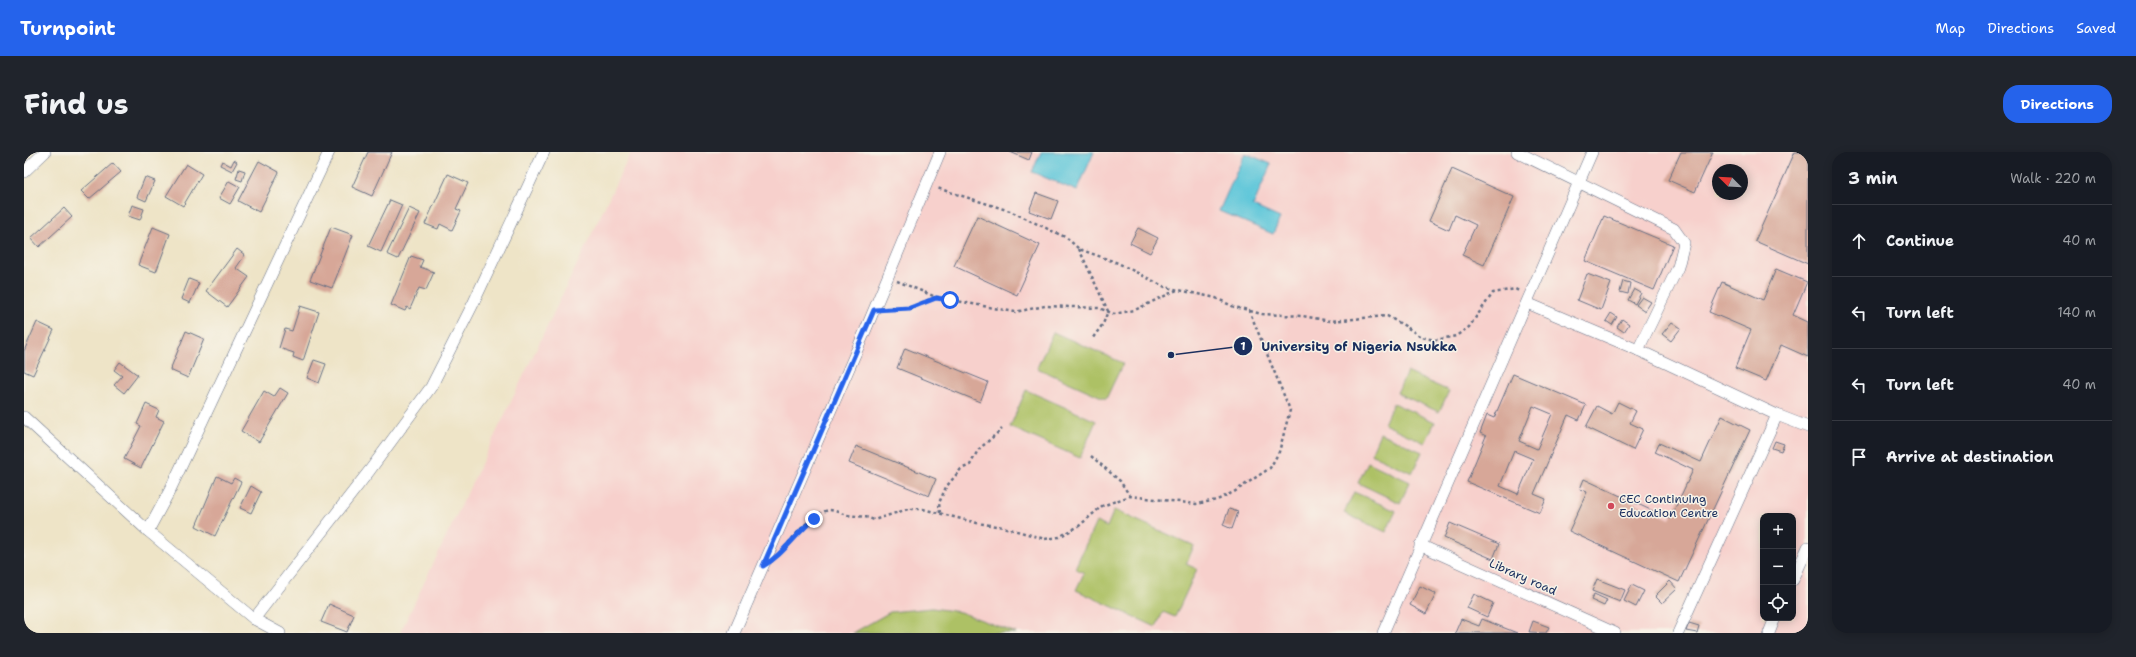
<!DOCTYPE html>
<meta charset="utf-8">
<style>
body{margin:0;font-family:"Shantell Sans",sans-serif;background:#20242c;color:#f1f3f6}
.controls{position:absolute;right:12px;bottom:12px;display:grid;overflow:hidden;border-radius:8px;box-shadow:0 2px 10px #0003}
.controls button{width:36px;height:36px;display:grid;place-items:center;padding:0;border:0;border-bottom:1px solid #363941;background:#171b24;color:#f1f3f6;font:20px sans-serif}
.compass{position:absolute;left:1688px;top:12px;width:36px;height:36px;border-radius:50%;background:#171b24;box-shadow:0 2px 10px #0003;rotate:294deg}
.stop{position:absolute;width:12px;height:12px;margin:-9px;border:3px solid #2563eb;border-radius:50%;background:#fff}
.stop.end{background:#2563eb;border-color:#fff;box-shadow:0 1px 4px #0008}
.list{margin:0;padding:0;list-style:none}
h2{display:flex;justify-content:space-between;align-items:center;height:52px;margin:0;padding:0 16px;font-size:17px}
h2 small{font-size:13px;font-weight:400;color:#9ea1a6}
.list li{display:grid;grid-template-columns:26px 1fr auto;gap:12px;align-items:center;box-sizing:border-box;height:72px;padding:0 16px;border-top:1px solid #363941}
.list b{display:block;font-size:15px;white-space:nowrap}
.list em{font-size:13px;font-style:normal;color:#9ea1a6}
.icon{flex:none;width:22px;height:22px;fill:none;stroke:currentColor;stroke-width:2;stroke-linecap:round;stroke-linejoin:round}
.map{position:relative;flex:none;width:1784px;height:481px;overflow:hidden;border-radius:16px}
header{display:flex;align-items:center;gap:24px;box-sizing:border-box;height:56px;padding:0 20px;background:#2563eb;color:#fff}
header strong{font-size:19px}
nav{display:flex;gap:22px;margin-inline-start:auto;font-size:14px}
.intro{display:flex;align-items:center;justify-content:space-between;box-sizing:border-box;height:96px;padding:0 24px}
h1{margin:0;font-size:28px}
.button{padding:10px 18px;border-radius:16px;background:#2563eb;color:#fff;font-size:14px;font-weight:700}
main{display:flex;gap:24px;padding:0 24px}
aside{flex:1;background:#171b24;border-radius:16px;box-shadow:0 2px 10px #0003}
.map>svg:first-child{display:block}
.built{fill:#f7d0cc;fill-rule:evenodd}
.pitch{fill:#adc165;stroke:#647862}
.water{fill:#5dc6d9;stroke:#3c7a9c}
.building{fill:#d7a798;fill-rule:evenodd}
.lines{fill:none;stroke-linecap:round;stroke-linejoin:round}
.minor-casing{stroke:#656e83;stroke-width:12}
.path{stroke:#656e83;stroke-width:2.5;stroke-dasharray:3 3;stroke-linecap:butt}
.minor{stroke:#fff;stroke-width:11}
.route{stroke:#2563eb;stroke-width:5}
.poi-dot{fill:#d1495b;stroke:#f7f3e8;stroke-width:1.5}
.labels{text-anchor:middle;dominant-baseline:central;stroke-width:3;stroke-linejoin:round;paint-order:stroke}
.poi-label{font-size:12px;fill:#1b2f5e;stroke:#f7f3e8;text-anchor:start}
.street-label{font-size:12px;fill:#1b2f5e;stroke:#f7f3e8}
.leader{fill:none;stroke:#1b2f5e;stroke-width:1.5}
.callout-dot{fill:#1b2f5e;stroke:#f7f3e8;stroke-width:1.5}
.mark-label{font-size:12px;text-anchor:middle;font-weight:bold;fill:#fff}
.callout-label{font-size:13px;text-anchor:middle;font-weight:bold;fill:#1b2f5e;stroke:#f7f3e8;stroke-width:3;stroke-linejoin:round;paint-order:stroke}
</style>
<header>
<strong>Turnpoint</strong>
<nav><a>Map</a><a>Directions</a><a>Saved</a></nav>
</header>
<div class="intro"><h1>Find us</h1><a class="button">Directions</a></div>
<main>
<div class="map">
<svg width="1784" height="481" viewBox="0 0 1784 481">
<rect width="100%" height="100%" fill="#f7f3e8"/>
<filter id="ink" filterUnits="userSpaceOnUse"><feTurbulence type="fractalNoise" baseFrequency=".025" numOctaves="2"/><feDisplacementMap in="SourceGraphic" scale="8" xChannelSelector="R" yChannelSelector="G"/><feConvolveMatrix kernelMatrix="1 2 1 2 8 2 1 2 1" color-interpolation-filters="sRGB"/></filter>
<filter id="wash" filterUnits="userSpaceOnUse"><feTurbulence type="fractalNoise" baseFrequency=".012" numOctaves="4" result="noise"/><feDisplacementMap in="SourceGraphic" scale="16" xChannelSelector="R" yChannelSelector="G"/><feGaussianBlur stdDeviation="0.9" result="paint"/><feColorMatrix in="noise" values="0 0 0 0 0 0 0 0 0 0 0 0 0 0 0 0 0 1.4 0 .05"/><feComposite in="paint" operator="in"/></filter>
<g filter="url(#wash)">
<rect width="100%" height="100%" fill="#eee4c7"/>
<path class="built" d="M607 0H1784V481H376ZM1694 18H1718V42H1694ZM1739 364H1769V466H1739Z"/>
<g class="pitch">
<polygon points="1029,180 1099,211 1082,247 1013,216"/>
<polygon points="1383,220 1425,239 1415,260 1373,241"/>
<polygon points="1002,238 1072,269 1056,306 986,275"/>
<polygon points="1369,251 1411,270 1401,291 1360,272"/>
<polygon points="1356,281 1398,300 1388,321 1347,302"/>
<polygon points="1344,310 1386,330 1376,351 1334,331"/>
<polygon points="1330,340 1372,359 1362,380 1320,361"/>
<polygon points="1090,358 1170,394 1162,412 1173,417 1151,465 1139,460 1132,475 1052,438 1060,421 1051,416 1072,370 1083,375"/>
<polygon points="908,456 936,460 992,481 829,481 866,460"/>
</g>
<g class="water">
<polygon points="1017,0 1070,0 1053,39 1008,20"/>
<polygon points="1221,1 1247,12 1229,54 1256,66 1249,82 1195,59"/>
</g>
<g id="blocks">
<g class="building">
<polygon points="344,0 368,0 348,44 328,35"/>
<polygon points="986,0 1008,0 1005,8"/>
<polygon points="1657,0 1689,0 1671,40 1644,28"/>
<polygon points="1771,0 1784,0 1784,112 1731,89"/>
<polygon points="210,8 213,10 208,19 196,13 198,9 207,14"/>
<polygon points="235,9 255,20 235,60 214,49"/>
<polygon points="89,11 97,20 65,47 57,39"/>
<polygon points="162,12 178,22 159,54 142,44"/>
<polygon points="215,17 221,19 218,29 212,27"/>
<polygon points="1428,17 1490,45 1460,113 1438,103 1452,73 1431,63 1425,78 1405,69"/>
<polygon points="424,22 444,31 432,57 437,59 428,78 416,72 414,77 401,72"/>
<polygon points="121,25 131,29 122,49 113,45"/>
<polygon points="205,29 216,35 206,52 195,46"/>
<polygon points="1012,41 1034,49 1027,67 1005,59"/>
<polygon points="366,48 378,53 357,100 344,94"/>
<polygon points="108,53 120,57 116,68 104,64"/>
<polygon points="40,56 48,65 15,95 7,86"/>
<polygon points="385,56 396,61 374,107 363,102"/>
<polygon points="953,64 1016,93 993,143 930,114"/>
<polygon points="1580,64 1649,93 1630,138 1561,109"/>
<polygon points="129,75 146,82 132,120 114,113"/>
<polygon points="307,75 329,83 308,136 286,128"/>
<polygon points="1114,76 1134,86 1126,101 1106,91"/>
<polygon points="213,97 221,103 212,116 225,125 203,155 182,139"/>
<polygon points="387,104 399,108 396,115 410,120 402,138 395,136 386,157 383,155 381,159 367,153"/>
<polygon points="1752,117 1783,130 1769,163 1784,170 1784,205 1757,193 1742,229 1711,216 1727,178 1685,160 1698,130 1739,148"/>
<polygon points="1563,122 1587,131 1577,158 1553,148"/>
<polygon points="165,127 175,131 166,151 157,147"/>
<polygon points="1599,129 1606,131 1604,142 1596,140"/>
<polygon points="1610,137 1617,141 1611,152 1604,148"/>
<polygon points="1618,145 1627,150 1621,159 1612,153"/>
<polygon points="276,154 295,160 279,209 269,205 270,201 255,196 261,177 268,179"/>
<polygon points="1587,161 1593,165 1588,173 1582,169"/>
<polygon points="1598,167 1605,172 1600,180 1593,175"/>
<polygon points="13,170 30,178 9,223 0,219 0,199"/>
<polygon points="1648,170 1657,176 1647,189 1638,182"/>
<polygon points="162,179 180,187 164,226 146,218"/>
<polygon points="881,196 964,230 956,250 873,216"/>
<polygon points="290,208 302,212 295,231 283,226"/>
<polygon points="96,210 114,223 100,241 90,233 98,224 90,218"/>
<path d="M1489 222 1562 253 1555 268 1544 263 1510 342 1522 347 1516 361 1443 330 1462 284 1456 281 1463 263 1470 266ZM1509 254 1528 262 1513 297 1495 289ZM1490 299 1509 307 1494 342 1476 334Z"/>
<polygon points="256,236 264,241 235,290 217,279 240,239 250,245"/>
<polygon points="1594,250 1612,259 1606,271 1619,277 1609,298 1562,275 1573,254 1588,262"/>
<polygon points="122,252 135,258 132,265 140,269 117,316 100,307 117,274 113,272"/>
<polygon points="1698,264 1726,278 1655,430 1545,379 1563,340 1556,337 1560,327 1646,367 1669,318 1631,300 1635,291 1677,310"/>
<polygon points="1751,289 1760,292 1757,299 1748,296"/>
<polygon points="832,294 912,327 905,344 825,311"/>
<polygon points="193,324 207,331 210,326 217,330 191,384 172,374"/>
<polygon points="227,334 237,340 227,361 216,356"/>
<polygon points="1205,357 1214,360 1208,377 1199,373"/>
<polygon points="1426,371 1475,392 1469,407 1420,386"/>
<polygon points="1573,427 1601,438 1596,450 1568,439"/>
<polygon points="1646,429 1653,437 1638,451 1631,444"/>
<polygon points="1608,433 1620,439 1612,455 1600,449"/>
<polygon points="1396,434 1412,442 1402,462 1386,453"/>
<polygon points="1450,442 1469,451 1463,465 1443,456"/>
<polygon points="1570,442 1583,448 1580,454 1567,448"/>
<polygon points="305,452 330,463 323,480 297,470"/>
<polygon points="1437,467 1455,474 1458,467 1493,481 1431,481"/>
<polygon points="1509,469 1525,475 1522,481 1505,480"/>
<polygon points="1665,471 1675,474 1673,481 1662,479"/>
</g>
</g>
</g>
<g filter="url(#ink)">
<use href="#blocks" fill-opacity="0" stroke="#656e83" stroke-width="1"/>
<g class="lines">
<g class="minor-casing">
<g id="minor">
<polyline points="1493,0 1650,77 1660,91 1654,115 1614,198"/>
<polyline points="0,20 21,0"/>
<polyline points="1503,151 1614,198 1753,263"/>
<polyline points="0,265 124,379 230,467 256,481"/>
<polyline points="124,379 146,338 305,0"/>
<polyline points="1396,393 1591,481"/>
<polyline points="1769,428 1784,395"/>
<polyline points="230,467 346,318 407,235 449,152 520,0"/>
<polyline points="710,481 842,177 916,0"/>
<polyline points="1359,481 1568,0"/>
<polyline points="1654,481 1753,263 1784,275"/>
<polyline points="1745,481 1751,466"/>
</g>
</g>
<g class="path">
<polyline points="1055,97 1084,159 1079,172 1068,187"/>
<polyline points="873,129 912,145 991,160 1021,154 1075,156 1090,162 1111,158 1153,138"/>
<polyline points="862,157 886,156 912,145"/>
<polyline points="1226,159 1238,162 1279,164 1306,169 1363,164 1381,174 1397,185 1411,188 1432,184 1445,175 1469,141 1491,137 1495,139"/>
<polyline points="1067,304 1096,329 1106,344"/>
<polyline points="916,361 915,351 922,335 937,317 946,313 954,298 978,277"/>
<path d="M761 396C770 384 789 361 805 358 811 358 818 362 823 363 835 365 838 363 850 368L884 357H899L953 371 979 375 1021 387 1035 385 1055 374 1078 354 1106 344 1172 352 1193 348 1210 340 1246 316 1255 300 1266 258 1225 158 1210 155 1192 146 1141 135 1094 111 1055 97 1043 86 986 59 913 36"/>
</g>
<use href="#minor" class="minor"/>
</g>
</g>
<g class="lines" filter="url(#ink)">
<path class="route" d="M790 367C771 382 759 403 739 414L850 158 886 156 912 146 926 148"/>
</g>
<circle class="poi-dot" cx="1587" cy="354" r="4"/>
<g class="labels">
<g class="poi-label">
<text x="1595" y="347">CEC Continuing<tspan x="1595" dy="14">Education Centre</tspan></text>
</g>
<g class="street-label">
<text transform="translate(1499 425) rotate(24)">Library road</text>
</g>
</g>
<path class="leader" d="M1147 203L1219 194"/>
<g class="callout-dot">
<circle cx="1147" cy="203" r="4"/>
<circle cx="1219" cy="194" r="10"/>
</g>
<g class="mark-label">
<text x="1219" y="198">1</text>
</g>
<g class="callout-label">
<text x="1335" y="199">University of Nigeria Nsukka</text>
</g>
</svg>
<div class="controls">
<button>+</button>
<button>−</button>
<button><svg class="icon" aria-label="locate" viewBox="0 0 24 24"><circle cx="12" cy="12" r="6"/><path d="M12 2v4M12 18v4M2 12h4M18 12h4"/></svg></button>
</div>
<svg class="compass" viewBox="-18 -18 36 36"><path d="M0-13l5 13h-10z" fill="#e53935"/><path d="M0 13l5-13h-10z" fill="#9ea1a6"/></svg>
<div class="stop" style="left:926px;top:148px"></div>
<div class="stop end" style="left:790px;top:367px"></div>
</div>
<aside>
<h2>3 min<small>Walk · 220 m</small></h2>
<ul class="list">
<li><svg class="icon" aria-label="ahead" viewBox="0 0 24 24"><path d="M12 20V5M6 11l6-6 6 6"/></svg><div><b>Continue</b></div><em>40 m</em></li>
<li><svg class="icon" aria-label="left" viewBox="0 0 24 24"><path d="M17 20v-9H6M10 6l-5 5 5 5"/></svg><div><b>Turn left</b></div><em>140 m</em></li>
<li><svg class="icon" aria-label="left" viewBox="0 0 24 24"><path d="M17 20v-9H6M10 6l-5 5 5 5"/></svg><div><b>Turn left</b></div><em>40 m</em></li>
<li><svg class="icon" aria-label="arrive" viewBox="0 0 24 24"><path d="M6 21V4h12l-3 4 3 4H6"/></svg><div><b>Arrive at destination</b></div></li>
</ul>
</aside>
</main>
